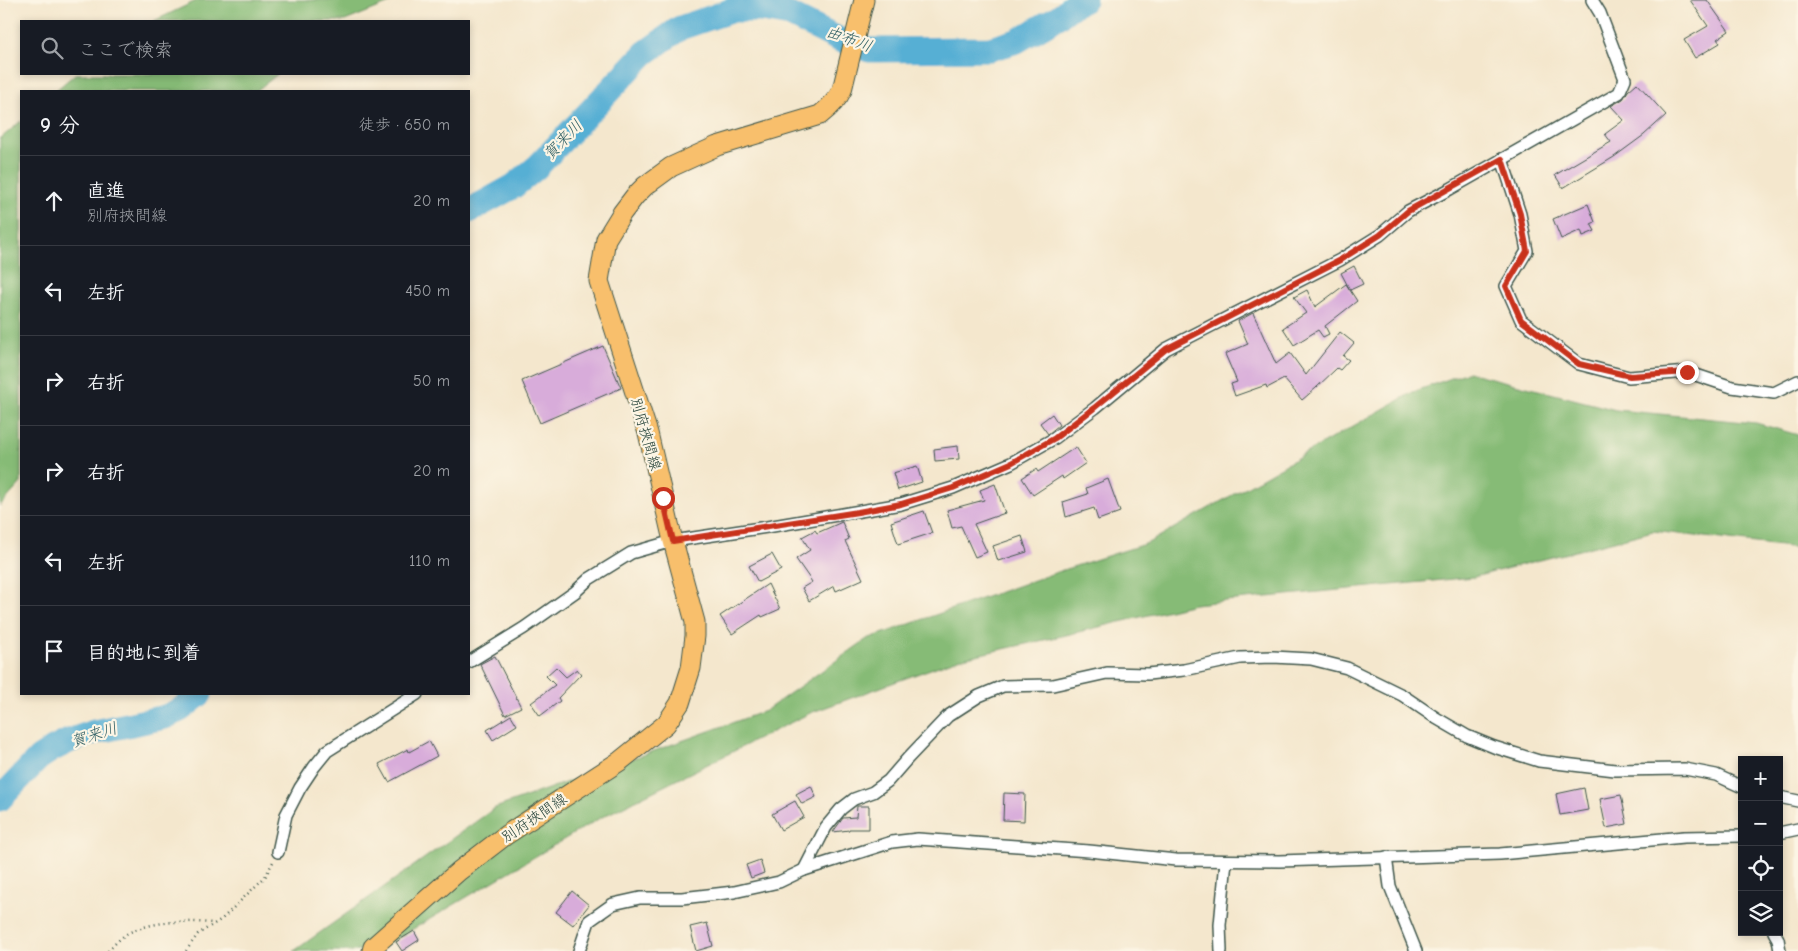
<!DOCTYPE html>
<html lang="ja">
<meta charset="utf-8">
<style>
body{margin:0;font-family:"Comic Neue","Klee One",sans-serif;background:#242831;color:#f1f3f6}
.controls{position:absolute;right:15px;bottom:15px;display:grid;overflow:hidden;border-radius:0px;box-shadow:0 2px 8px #0003}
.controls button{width:45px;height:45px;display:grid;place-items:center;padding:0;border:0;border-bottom:1px solid #363941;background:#171b24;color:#f1f3f6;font:25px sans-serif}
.stop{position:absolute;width:15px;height:15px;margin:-11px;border:4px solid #c8321e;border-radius:50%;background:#fff}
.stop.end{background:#c8321e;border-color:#fff;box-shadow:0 1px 5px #0008}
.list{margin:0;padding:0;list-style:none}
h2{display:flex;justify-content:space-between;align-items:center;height:65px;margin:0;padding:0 20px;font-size:21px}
h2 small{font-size:16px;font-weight:400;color:#9ea1a6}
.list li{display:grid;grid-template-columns:32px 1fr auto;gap:15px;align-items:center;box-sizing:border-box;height:90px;padding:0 20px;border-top:1px solid #363941}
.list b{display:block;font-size:19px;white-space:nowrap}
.list p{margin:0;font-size:16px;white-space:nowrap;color:#9ea1a6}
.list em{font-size:16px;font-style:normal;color:#9ea1a6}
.icon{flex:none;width:28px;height:28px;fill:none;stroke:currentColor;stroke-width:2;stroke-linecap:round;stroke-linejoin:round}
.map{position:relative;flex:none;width:1798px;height:951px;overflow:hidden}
.search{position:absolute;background:#171b24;box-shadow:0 2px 8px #0003;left:20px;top:20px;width:450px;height:55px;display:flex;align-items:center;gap:12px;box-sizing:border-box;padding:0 18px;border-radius:0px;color:#9ea1a6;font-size:19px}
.panel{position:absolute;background:#171b24;box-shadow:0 2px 8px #0003;left:20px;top:90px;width:450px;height:605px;border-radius:0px}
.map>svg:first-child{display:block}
.forest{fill:#86bb76;stroke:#527c55}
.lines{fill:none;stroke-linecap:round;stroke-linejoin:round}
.river{stroke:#57afd4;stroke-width:25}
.building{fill:#d8acda}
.street-casing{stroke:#3f564b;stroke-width:14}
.primary-casing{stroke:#3f564b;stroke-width:21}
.path{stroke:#3f564b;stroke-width:2.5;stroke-dasharray:1 4;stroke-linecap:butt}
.street{stroke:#fff;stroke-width:11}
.primary{stroke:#f8bf6c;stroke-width:19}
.route{stroke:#c8321e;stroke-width:6}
.labels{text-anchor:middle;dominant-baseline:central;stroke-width:4.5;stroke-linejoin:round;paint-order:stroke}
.street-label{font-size:15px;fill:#1f3d34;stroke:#fcf5e5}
.water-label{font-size:16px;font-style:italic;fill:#305f64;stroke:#fcf5e5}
</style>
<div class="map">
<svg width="1798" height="951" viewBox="0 0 1798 951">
<rect width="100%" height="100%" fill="#fcf5e5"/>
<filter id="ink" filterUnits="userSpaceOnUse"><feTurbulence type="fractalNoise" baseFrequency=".02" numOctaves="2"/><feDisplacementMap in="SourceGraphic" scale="10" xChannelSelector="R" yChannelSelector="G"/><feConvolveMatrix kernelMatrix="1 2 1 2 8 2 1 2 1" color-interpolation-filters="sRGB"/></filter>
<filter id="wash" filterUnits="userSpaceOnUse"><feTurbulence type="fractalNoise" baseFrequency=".0096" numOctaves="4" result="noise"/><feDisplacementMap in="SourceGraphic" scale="20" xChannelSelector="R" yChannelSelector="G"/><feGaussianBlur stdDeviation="1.12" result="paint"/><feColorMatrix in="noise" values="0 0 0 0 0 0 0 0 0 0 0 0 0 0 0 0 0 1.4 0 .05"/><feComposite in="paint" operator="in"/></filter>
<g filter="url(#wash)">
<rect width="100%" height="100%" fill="#f4e7cd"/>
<g class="forest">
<polygon points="198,0 397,0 345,21 154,21"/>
<polygon points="75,74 278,74 256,91 55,91"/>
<polygon points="21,121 21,483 0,506 0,139"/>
<polygon points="1468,372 1616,410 1756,423 1798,435 1798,548 1653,531 1474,577 1194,604 1062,636 958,659 810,713 600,818 376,951 294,951 495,808 765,711 867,639 1063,570 1148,543 1413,392"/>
</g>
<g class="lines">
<g class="river">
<polyline points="469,211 514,186 537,167 645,53 680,28 733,10 762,10 790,15 840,40 869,50 990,49 1017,41 1058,17 1074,5 1084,0"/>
<polyline points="0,799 39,758 53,749 69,741 94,732 165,717 180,710 200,694"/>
</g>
</g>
<g id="blocks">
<g class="building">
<polygon points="1690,0 1707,0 1729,31 1717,39 1720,43 1695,58 1684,40 1708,26"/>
<polygon points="1637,83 1666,115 1644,135 1614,157 1563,188 1555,175 1611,142 1605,134 1624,120 1611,106 1623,99 1628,91"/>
<polygon points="1588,204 1595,222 1591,224 1595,231 1583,236 1581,230 1561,239 1553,219"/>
<polygon points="1354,266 1363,284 1350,290 1341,273"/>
<polygon points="1346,284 1357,301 1325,326 1329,334 1323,337 1318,330 1294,345 1283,328 1306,313 1294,297 1307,290 1315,307"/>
<polygon points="1253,313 1276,364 1290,353 1306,375 1340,332 1354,343 1343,356 1349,360 1340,370 1337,368 1316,388 1302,400 1284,379 1267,388 1266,385 1235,396 1231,384 1237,382 1225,354 1248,344 1238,321"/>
<polygon points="603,346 621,388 540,423 522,381"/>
<polygon points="1052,414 1059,425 1048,434 1040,423"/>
<polygon points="958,446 959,459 935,461 934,449"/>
<polygon points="1076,447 1086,463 1063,479 1062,476 1033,495 1022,478 1036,469 1038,472"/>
<polygon points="917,466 922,482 898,490 893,473"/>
<polygon points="1108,479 1120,512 1098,520 1094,508 1066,517 1063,502 1088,494 1086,488"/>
<polygon points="995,484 1005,513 974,524 987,552 975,557 961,526 952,528 947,510 984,500 980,490"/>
<polygon points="924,511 932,533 898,544 891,522"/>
<polygon points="842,522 849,539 845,541 863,579 836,591 834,586 809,601 802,588 812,582 796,559 810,550 802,537 815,530 817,533"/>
<polygon points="1022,536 1027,552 998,561 993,546"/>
<polygon points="772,554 781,570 758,582 749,566"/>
<polygon points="768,584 780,609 762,617 761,615 732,634 720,616"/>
<polygon points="495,656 521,707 505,715 480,664"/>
<polygon points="556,667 566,677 577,669 581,674 558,698 560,701 540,716 531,703 555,685 546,676"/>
<polygon points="511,715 517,725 493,740 487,730"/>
<polygon points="429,741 437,756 389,782 379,764 408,749 409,752"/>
<polygon points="811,786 816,797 802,804 796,794"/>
<polygon points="1584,788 1588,810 1560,815 1556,794"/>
<polygon points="1004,793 1025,794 1024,821 1003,820"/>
<polygon points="1621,795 1627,824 1606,828 1600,799"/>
<polygon points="795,801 804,817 781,830 772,814"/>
<polygon points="857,806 869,806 869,829 849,829 849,830 833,832 843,818 856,817"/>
<polygon points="760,860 764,873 751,878 746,865"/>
<polygon points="572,891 589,905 573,925 556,912"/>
<polygon points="707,923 713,946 696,951 690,927"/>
<polygon points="414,931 419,940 402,951 396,942"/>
</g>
</g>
</g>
<g filter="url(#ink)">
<use href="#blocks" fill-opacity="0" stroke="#3f564b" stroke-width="1"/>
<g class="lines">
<g class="street-casing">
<g id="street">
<polyline points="1502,159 1520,214 1527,251 1506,286 1521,320 1579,364 1629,377 1687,372 1732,387 1774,393 1798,381"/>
<polyline points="469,662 524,628 575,592 589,579 631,553 673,541 767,527 901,504 953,488 1011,463 1055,438 1095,408 1166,349 1340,260 1380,235 1408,211 1450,189 1619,93 1625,79 1600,13 1592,0"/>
<polyline points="1779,797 1798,801"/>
<polyline points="1779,833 1798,829"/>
<polyline points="278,852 286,815 300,788 314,767 327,751 417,694"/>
<polyline points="1386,857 1390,886 1416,951"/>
<polyline points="804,870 826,827 841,809 854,799 873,792 888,781 908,758 948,716 979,696 1003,686 1053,685 1107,673 1148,674 1184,670 1240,658 1273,657 1311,659 1347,668 1402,695 1436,718 1467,736 1494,747 1539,761 1615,770 1685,769 1716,775 1742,787"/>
<polyline points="1774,932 1778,939 1780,951"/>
<polyline points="579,951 589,921 613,904 640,898 682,898 734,892 779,882 804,870 892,842 918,839 1089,851 1176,860 1279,861 1500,854 1684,837 1742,836"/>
<polyline points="1221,951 1220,925 1226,861"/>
</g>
</g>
<g class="primary-casing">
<path id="primary" d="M372 951 373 947 459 871 506 835 620 761 666 724 680 703 691 668 695 636V622L673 541 648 433 599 281 606 239 622 213 635 196 645 186 671 167 717 146 820 115C829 108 837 101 842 90L864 0"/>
</g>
<g class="path">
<path d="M108 951C114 945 121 937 128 933 156 920 183 921 213 923"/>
<polyline points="186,951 198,934 222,919 265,877 273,862"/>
</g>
<use href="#street" class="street"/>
<use href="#primary" class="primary"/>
</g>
</g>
<g class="lines" filter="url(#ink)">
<polyline class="route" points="663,498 673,541 858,512 901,504 953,488 1011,463 1055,438 1094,408 1166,349 1340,260 1380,235 1408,211 1502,159 1520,214 1527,251 1506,286 1521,320 1579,364 1630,376 1687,372"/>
</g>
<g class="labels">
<g class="street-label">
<text transform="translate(646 434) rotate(74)">別府挾間線</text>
<text transform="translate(534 818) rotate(-34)">別府挾間線</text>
</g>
<g class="water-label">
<text transform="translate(849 39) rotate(20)">由布川</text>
<text transform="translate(563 140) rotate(-46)">賀来川</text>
<text transform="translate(94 735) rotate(-18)">賀来川</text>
</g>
</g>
</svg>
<div class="controls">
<button>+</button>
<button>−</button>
<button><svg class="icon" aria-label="locate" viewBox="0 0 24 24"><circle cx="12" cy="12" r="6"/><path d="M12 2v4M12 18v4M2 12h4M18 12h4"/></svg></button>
<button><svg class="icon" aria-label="layers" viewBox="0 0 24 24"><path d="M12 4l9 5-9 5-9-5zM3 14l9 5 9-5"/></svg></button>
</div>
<div class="stop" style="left:663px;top:498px"></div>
<div class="stop end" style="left:1687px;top:372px"></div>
<div class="search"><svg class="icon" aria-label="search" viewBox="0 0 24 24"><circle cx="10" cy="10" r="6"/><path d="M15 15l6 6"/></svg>ここで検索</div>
<section class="panel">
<h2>9 分<small>徒歩 · 650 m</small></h2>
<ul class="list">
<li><svg class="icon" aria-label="ahead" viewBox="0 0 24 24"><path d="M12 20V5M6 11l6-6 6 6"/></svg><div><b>直進</b><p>別府挾間線</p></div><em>20 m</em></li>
<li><svg class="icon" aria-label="left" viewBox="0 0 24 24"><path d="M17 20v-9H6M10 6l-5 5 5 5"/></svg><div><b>左折</b></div><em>450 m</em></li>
<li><svg class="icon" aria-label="right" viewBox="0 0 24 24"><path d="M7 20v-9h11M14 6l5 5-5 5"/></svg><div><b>右折</b></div><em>50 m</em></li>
<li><svg class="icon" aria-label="right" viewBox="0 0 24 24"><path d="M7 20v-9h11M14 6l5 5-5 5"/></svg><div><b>右折</b></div><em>20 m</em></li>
<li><svg class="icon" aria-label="left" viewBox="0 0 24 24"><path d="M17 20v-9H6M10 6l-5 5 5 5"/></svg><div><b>左折</b></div><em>110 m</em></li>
<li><svg class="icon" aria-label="arrive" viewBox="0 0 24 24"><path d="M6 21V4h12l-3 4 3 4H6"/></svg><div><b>目的地に到着</b></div></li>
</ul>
</section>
</div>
